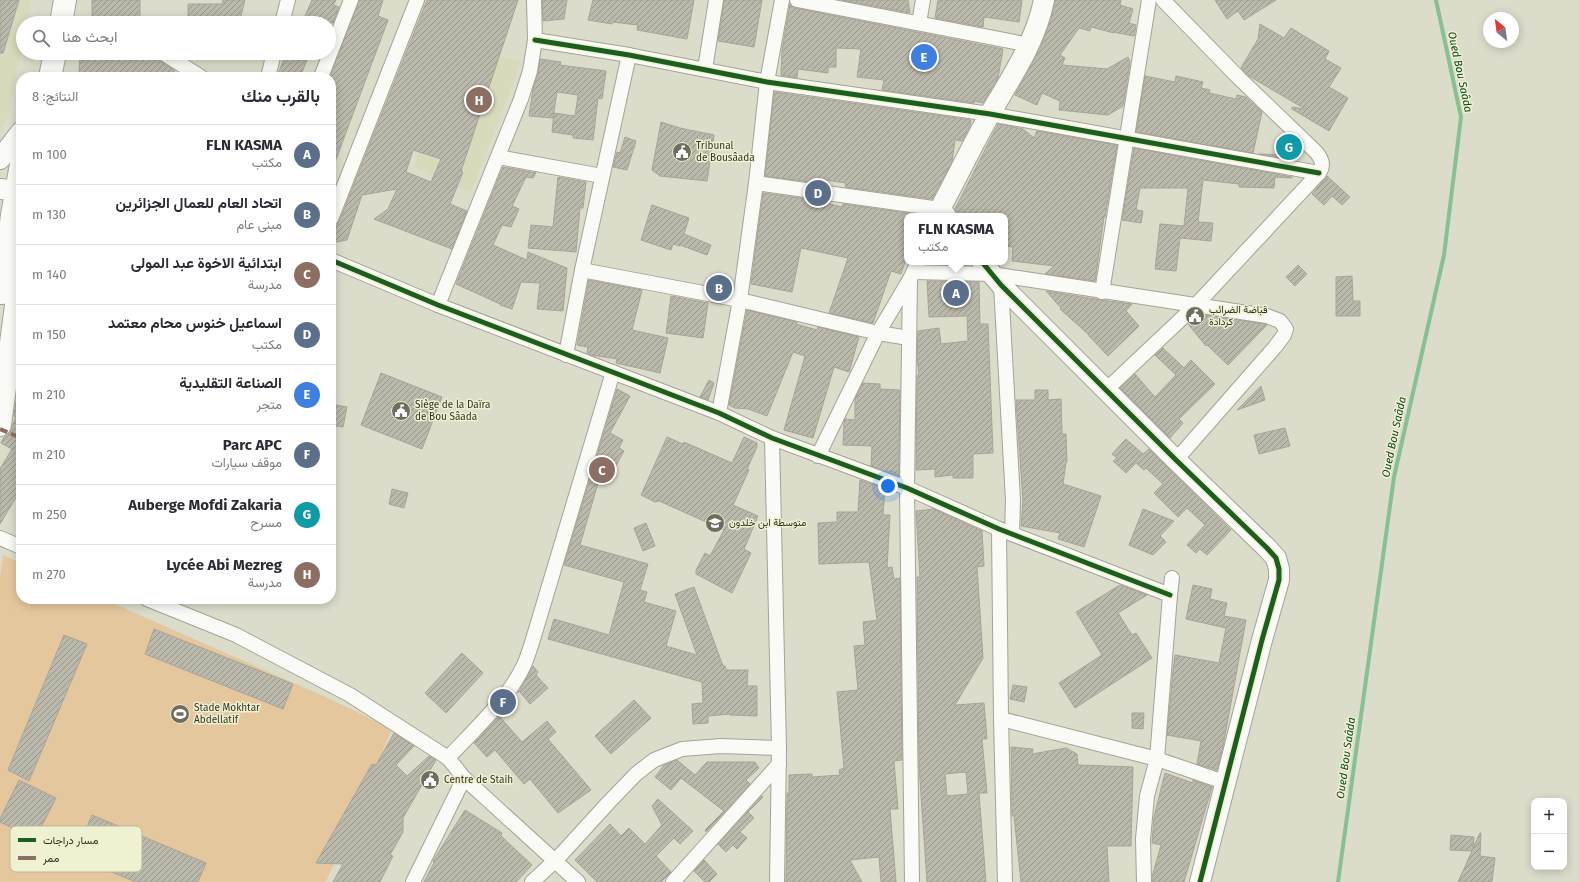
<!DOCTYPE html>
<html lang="ar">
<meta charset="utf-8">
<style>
body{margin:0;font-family:"Fira Sans",Vazirmatn,sans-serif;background:#f2f2f3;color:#2b2b33;direction:rtl}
.controls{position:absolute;right:12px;bottom:12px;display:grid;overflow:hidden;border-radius:8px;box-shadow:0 2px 10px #0003}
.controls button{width:36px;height:36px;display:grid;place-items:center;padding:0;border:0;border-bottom:1px solid #e1e1e2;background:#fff;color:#2b2b33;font:20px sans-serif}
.compass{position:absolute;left:1483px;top:12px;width:36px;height:36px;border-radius:50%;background:#fff;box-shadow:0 2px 10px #0003;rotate:331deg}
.you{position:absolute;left:888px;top:486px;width:14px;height:14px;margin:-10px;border:3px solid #fff;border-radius:50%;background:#1a73e8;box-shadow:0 0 0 6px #1a73e833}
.badge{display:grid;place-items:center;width:26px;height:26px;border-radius:50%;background:#6d6e5f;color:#fff;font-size:13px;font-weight:700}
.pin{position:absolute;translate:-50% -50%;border:2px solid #fff;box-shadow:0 1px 4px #0006}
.popup{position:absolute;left:904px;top:213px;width:104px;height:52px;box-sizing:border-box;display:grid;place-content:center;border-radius:8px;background:#fff;filter:drop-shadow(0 1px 3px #0005);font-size:13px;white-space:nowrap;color:#7c7c81}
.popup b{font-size:15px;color:#2b2b33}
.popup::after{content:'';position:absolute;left:50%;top:100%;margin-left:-8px;border:8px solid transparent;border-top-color:#fff}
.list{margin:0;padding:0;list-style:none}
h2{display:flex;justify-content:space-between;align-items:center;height:52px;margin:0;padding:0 16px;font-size:17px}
h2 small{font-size:13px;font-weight:400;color:#7c7c81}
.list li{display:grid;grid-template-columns:26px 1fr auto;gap:12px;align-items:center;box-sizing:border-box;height:60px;padding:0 16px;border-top:1px solid #e1e1e2}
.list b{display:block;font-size:15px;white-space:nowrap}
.list p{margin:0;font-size:13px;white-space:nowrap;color:#7c7c81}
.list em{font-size:13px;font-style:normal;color:#7c7c81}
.icon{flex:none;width:22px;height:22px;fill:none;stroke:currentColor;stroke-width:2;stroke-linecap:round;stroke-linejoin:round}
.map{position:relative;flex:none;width:1579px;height:882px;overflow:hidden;direction:ltr}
.search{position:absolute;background:#fff;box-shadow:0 2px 10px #0003;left:16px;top:16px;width:320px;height:44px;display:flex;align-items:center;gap:10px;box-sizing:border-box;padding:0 14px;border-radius:22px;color:#7c7c81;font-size:15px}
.panel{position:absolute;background:#fff;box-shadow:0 2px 10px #0003;left:16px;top:72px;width:320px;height:532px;border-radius:16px;direction:rtl}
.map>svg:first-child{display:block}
.built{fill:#d9d9bc}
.grass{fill:#e5c79e}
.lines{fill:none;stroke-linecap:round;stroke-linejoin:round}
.stream{stroke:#87c192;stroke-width:4}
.building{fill:url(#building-hatch);stroke:#a7a497;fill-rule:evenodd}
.street-casing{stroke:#a3a396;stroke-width:16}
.secondary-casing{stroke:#a3a396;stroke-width:22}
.primary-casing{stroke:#a3a396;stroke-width:24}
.street{stroke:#fafaf7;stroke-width:14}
.secondary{stroke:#fafaf7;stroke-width:20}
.primary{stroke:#fafaf7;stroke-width:22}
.quiet{stroke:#8d6e63;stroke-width:4;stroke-dasharray:8 4;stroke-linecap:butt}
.cycleway-casing{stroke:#f0f1d0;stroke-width:8}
.cycleway{stroke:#1b5e20;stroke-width:5}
.labels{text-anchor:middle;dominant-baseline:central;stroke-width:3;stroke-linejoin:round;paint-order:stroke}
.poi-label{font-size:10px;fill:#313225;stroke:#f0f1d0;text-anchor:start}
.water-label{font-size:11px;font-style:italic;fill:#084821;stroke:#f0f1d0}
.key{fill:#f0f1d0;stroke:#b7b89d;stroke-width:1}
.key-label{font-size:11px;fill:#313225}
</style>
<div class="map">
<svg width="1579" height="882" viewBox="0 0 1579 882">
<defs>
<pattern id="building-hatch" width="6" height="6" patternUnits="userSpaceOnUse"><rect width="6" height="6" fill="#bbb9ac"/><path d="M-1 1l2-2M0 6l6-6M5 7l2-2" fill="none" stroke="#99978c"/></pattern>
</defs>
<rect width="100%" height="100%" fill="#dcdccb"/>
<g class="built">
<polygon points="0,0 32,0 27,23 23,23 23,44 8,116 0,131"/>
<polygon points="472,50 521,62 471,192 414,167 423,138"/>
</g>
<polygon class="grass" points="3,555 21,563 21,599 103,599 328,698 392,729 326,882 0,882 0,577"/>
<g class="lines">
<polyline class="stream" points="1338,882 1394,477 1444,255 1461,117 1436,0"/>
</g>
<g class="building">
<polygon points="0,0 19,0 3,53 0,53"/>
<rect x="92" y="0" width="48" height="23"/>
<polygon points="223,0 245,0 239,23 188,23 188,4 222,4"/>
<polygon points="312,0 336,0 333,5 339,7 333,23 302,23"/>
<polygon points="359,0 383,0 378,16 388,20 332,170 331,170 330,77"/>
<path d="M427 0H518L461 171 463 172 450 204 467 211 452 249 374 219 388 209 397 189 362 195 347 240 331 243V235L334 227 339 222ZM413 150 441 159 431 182 406 172Z"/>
<polygon points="542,0 567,0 564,19 543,21"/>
<polygon points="593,0 694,0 687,39 637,30 638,25 612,22 612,24 588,20"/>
<polygon points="724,0 762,0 754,47 718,41"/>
<polygon points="842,0 908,0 910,13"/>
<polygon points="938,0 1022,0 1019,22 984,17 983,27 935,18"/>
<polygon points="1055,0 1121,0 1120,5 1133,9 1129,23 1136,25 1134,36 1113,32 1114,33 1091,27 1090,31 1079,28 1060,55 1065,58 1062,65 1107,69 1128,57 1130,62 1123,106 1108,115 1059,110 1060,101 1042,93 1037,105 1015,95 1040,48 1051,19"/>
<polygon points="1215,0 1276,0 1244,20 1238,11 1227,19"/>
<polygon points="790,4 795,8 1003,49 998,78 983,103 974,101 974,103 882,90 884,80 857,77 861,49 836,48 836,67 828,67 828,73 798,69 797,78 781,75 782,50"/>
<polygon points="1260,24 1284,38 1291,28 1329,51 1325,59 1341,68 1329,87 1348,98 1329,131 1292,109 1292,107 1305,109 1249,76 1241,68 1258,39"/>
<polygon points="80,53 155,53 158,60 174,70 175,77 82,77 79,71"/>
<polygon points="286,53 310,53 300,77 277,77"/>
<polygon points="540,59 561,62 560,65 606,71 602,99 598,98 593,140 573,138 573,135 552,132 554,113 575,116 578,95 557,92 553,118 529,116 533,89 538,73"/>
<polygon points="1145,76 1175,82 1176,76 1203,82 1201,88 1210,90 1209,93 1236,99 1237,95 1246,97 1262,112 1253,153 1136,132"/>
<polygon points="774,92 971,120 970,126 962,141 955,140 952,162 932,199 845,187 846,183 818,179 818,183 765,176"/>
<polygon points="661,122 680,128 714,135 707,181 660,176 652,170"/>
<polygon points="998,124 1023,129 1034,138 1037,131 1117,145 1105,217 1104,217 1095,281 1045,274 1054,266 1012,261 1013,247 1005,246 1005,216 957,216 955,209"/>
<polygon points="625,137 636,141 627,170 613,167 617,152 620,153"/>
<polygon points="1134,148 1292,177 1292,178 1275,177 1274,188 1239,187 1239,184 1203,180 1198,222 1213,223 1211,241 1180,238 1176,271 1155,269 1160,224 1184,226 1188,188 1140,188 1136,210 1143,211 1141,223 1122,220"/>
<polygon points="1259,154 1293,155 1293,160"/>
<polygon points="503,167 536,173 533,178 526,177 512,206 519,209 511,227 502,225 493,245 527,260 528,252 567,268 563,311 537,309 540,283 521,282 512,309 500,305 500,304 456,284"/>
<polygon points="1327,176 1350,197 1342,205 1332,196 1324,205 1312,194"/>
<polygon points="558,177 586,182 583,208 580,208 576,252 528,248 531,225 553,227"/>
<polygon points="763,193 815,200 842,207 843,204 921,215 907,216 907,256 901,274 891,271 873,323 829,313 848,258 801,248 792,292 751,284"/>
<polygon points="652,205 689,218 684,234 711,245 707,255 680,245 680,246 673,244 671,250 641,240"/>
<polygon points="1298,265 1307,274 1295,286 1286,277"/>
<polygon points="1352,276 1353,301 1360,301 1360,316 1336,316 1336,277"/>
<polygon points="589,280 642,290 632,330 668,338 660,373 616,363 617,359 591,355 587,353 588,347 577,345"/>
<polygon points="927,281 979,282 980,324 988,324 993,453 973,454 973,478 953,478 953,475 935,477 935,469 916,470 917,375 919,375 917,357 918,331 939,328 941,344 968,341 967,316 929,317"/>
<polygon points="1046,291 1101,300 1132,304 1126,311 1139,326 1108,356 1089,336 1089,335 1060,309 1061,308"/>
<polygon points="671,296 708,303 703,338 666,333"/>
<polygon points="747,310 797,322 796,324 817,330 818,327 859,337 849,372 834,367 813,438 784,430 805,356 793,352 767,416 748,409 735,408 729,405"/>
<polygon points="1199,314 1265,324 1267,325 1228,365 1207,345 1206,346 1188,324"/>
<polygon points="1163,348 1184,368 1191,360 1215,384 1179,419 1183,423 1170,438 1120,388 1135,374 1155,397 1176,375 1155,355"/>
<polygon points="21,365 21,493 18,494 0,524 0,469 12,449 1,443 4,437 10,432 16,417 14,416"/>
<polygon points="381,373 442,397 422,449 361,425"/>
<polygon points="709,380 714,383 708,400 700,397"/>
<polygon points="863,383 880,384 880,389 900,390 899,476 871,466 872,446 843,445 844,422 845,419 855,420 855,399"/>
<polygon points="1261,386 1265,400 1237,410"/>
<polygon points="617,389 630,396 610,433 623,440 619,448 624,451 613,471 603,466 580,545 648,564 640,590 647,592 644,602 676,611 666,646 697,655 675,594 694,587 723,666 725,666 726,670 748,670 747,686 757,686 757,716 730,715 730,714 708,716 708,723 693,724 692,704 703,703 702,682 548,639 554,619 609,635 624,582 564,565"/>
<polygon points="1035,390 1048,390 1048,400 1061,399 1062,434 1066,434 1067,462 1066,462 1063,484 1101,496 1084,547 1058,539 1060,533 1021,526 1023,501 1016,400 1035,400"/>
<polygon points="331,404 347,407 343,427 331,425"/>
<polygon points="1285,428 1290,446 1259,454 1254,435"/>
<polygon points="667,437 683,444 684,442 732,463 744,437 757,443 757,447 747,469 749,470 733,505 758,516 744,549 751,553 732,593 696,574 696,570 705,553 710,556 724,530 659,501 655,502 641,495"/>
<polygon points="1126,439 1143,454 1149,449 1231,530 1207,555 1200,549 1196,553 1187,545 1205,525 1187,508 1178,517 1154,493 1163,484 1146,468 1144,470 1136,463 1126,473 1113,461 1117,458 1112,454"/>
<polygon points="860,480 886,489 885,490 883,515 890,515 887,568 892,567 894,579 900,578 902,760 894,761 898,809 890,809 896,882 881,882 879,857 850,860 862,882 786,882 787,793 789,793 789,775 812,774 812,777 840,775 839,770 844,768 837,692 858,690 854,646 865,645 863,622 877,620 869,562 819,564 818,523 837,522 837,512 858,512"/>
<polygon points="392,489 408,493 404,508 389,504"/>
<path d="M934 509 982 531 984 566 977 567 983 658 955 705 984 703 987 739H982L987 793H979L986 882H927L919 766 917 577H920L916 511ZM966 772 968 794 947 796 945 774Z"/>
<polygon points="1143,509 1174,521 1160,536 1166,542 1153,555 1129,545"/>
<polygon points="646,523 655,546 643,551 634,528"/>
<polygon points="1120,585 1147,595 1118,613 1132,635 1136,633 1152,658 1075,708 1059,683 1102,655 1076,612"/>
<polygon points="1193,585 1212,589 1210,599 1227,603 1224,616 1246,620 1222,752 1217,770 1197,764 1201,741 1167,735 1173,671 1175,655 1219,663 1226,628 1186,619"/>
<polygon points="154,629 293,684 283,709 145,654"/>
<polygon points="64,635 87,644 29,781 8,770"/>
<polygon points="462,653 483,673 446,713 425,693"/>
<polygon points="533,666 538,672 536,675 548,688 530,704 519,691 518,693"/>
<polygon points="1013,685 1027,687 1024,702 1010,699"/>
<polygon points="634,700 651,718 611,754 595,736"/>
<polygon points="1132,713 1144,713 1143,729 1132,728"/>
<polygon points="499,716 522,742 547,721 556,732 548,739 591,790 558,813 530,779 524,784 495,750 487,757 474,743"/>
<polygon points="394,733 414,746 396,765 407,776 429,756 436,760 403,818 403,832 390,855 393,856 380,882 333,882 343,864 316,863 372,764 376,765"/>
<polygon points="1011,747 1033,749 1032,754 1066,748 1077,754 1078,765 1133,767 1131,846 1107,846 1109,882 1021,882 1014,816 1012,816"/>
<polygon points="677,760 695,775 707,762 755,762 759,768 746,780 750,784 706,832 705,830 724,811 681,778 671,790 655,777 664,765"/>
<polygon points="1165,773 1193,783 1193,780 1212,787 1184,882 1152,882 1152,877 1161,845 1152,843 1154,817"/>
<polygon points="19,780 56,798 35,839 0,822 0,819"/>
<polygon points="762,796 763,797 748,812 754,818 740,832 747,838 737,849 733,845 726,852 718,844"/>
<polygon points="658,799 693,831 680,844 674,838 656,856 671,872 661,882 597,882 575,860 610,824 621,836 629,828 645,844 662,825 652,806"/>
<polygon points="465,810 502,833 501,836 532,865 516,882 424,882 434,863 433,861"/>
<polygon points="92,815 206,863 198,882 136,882 75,857"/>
<polygon points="1480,833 1481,833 1480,856 1495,858 1492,882 1458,882 1472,851 1450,850 1451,835 1474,837 1473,848"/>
<polygon points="704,860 717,874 709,882 705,882 694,871"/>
</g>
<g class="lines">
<g class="street-casing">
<g id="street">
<polyline points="797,0 1030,45"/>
<polyline points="282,23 288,0"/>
<polyline points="919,23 923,0"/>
<polyline points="535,40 629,55 767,82 990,114 1319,173"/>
<polyline points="163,53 201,77"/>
<polyline points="705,69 716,0"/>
<polyline points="268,77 274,53"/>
<polyline points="321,77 351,0"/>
<polyline points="498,157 602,176"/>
<polyline points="756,183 940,209 937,216"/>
<polyline points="331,219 417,0"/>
<polyline points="331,260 438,305 719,413 772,438 907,488 999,529 1170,595"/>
<polyline points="582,270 740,300 878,333 909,338"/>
<polyline points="914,272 992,274 1267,316 1280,321 1286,329 1284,335 1275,347 1176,460"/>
<polyline points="1001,285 1013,500 1012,534"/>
<polyline points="1102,292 1149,0"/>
<polyline points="438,305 521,99 530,71 535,40 534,0"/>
<polyline points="566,355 582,270 629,55"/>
<path d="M1107 389 1196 305 1319 173C1324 165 1322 160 1317 153L1239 78 1163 0"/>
<polyline points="719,413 740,300 756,183 767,82 782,0"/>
<polyline points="772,438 779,748 777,882"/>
<polyline points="818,456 878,333 910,279"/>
<polyline points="999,529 1001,719 1005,882"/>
<polyline points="0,538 21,547"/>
<polyline points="147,599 236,635 350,695 448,758 464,778 578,882"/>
<polyline points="1001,719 1157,759 1224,782"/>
<path d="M448 758C472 732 509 698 524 665 528 656 531 646 534 636L613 372"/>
<polyline points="413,882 464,778"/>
<polyline points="532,882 556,860 609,802 636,774 654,760 682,749 721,746 779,748"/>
<polyline points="673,882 779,764"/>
<polyline points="912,882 907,488 910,279 918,262"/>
<polyline points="1144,882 1143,839 1147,796 1157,759 1170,595 1172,578"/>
</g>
</g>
<g class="secondary-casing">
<g id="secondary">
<polyline points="0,159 21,132"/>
<polyline points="0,189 21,191"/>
<path d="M946 216 940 209C957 177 973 144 991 112 1012 76 1036 41 1044 0"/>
<polyline points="982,262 1001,285 1176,460 1267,548 1276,558 1279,569 1279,580 1262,640 1200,882"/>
</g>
</g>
<g class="primary-casing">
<g id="primary">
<polyline points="61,23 65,0"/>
<polyline points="50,77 55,53"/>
<polyline points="2,293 12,215 21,164"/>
<polyline points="0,425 21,268"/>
</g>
</g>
<use href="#street" class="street"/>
<use href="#secondary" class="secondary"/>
<use href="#primary" class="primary"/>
<polyline class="quiet" points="0,429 21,438"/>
<g class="cycleway-casing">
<g id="cycleway">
<polyline points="535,40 629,55 767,82 990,114 1319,173"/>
<polyline points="331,260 438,305 719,413 772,438 907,488 999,529 1170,595"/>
<polyline points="982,262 1001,285 1176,460 1267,548 1276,558 1279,569 1279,580 1262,640 1200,882"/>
</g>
</g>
<use href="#cycleway" class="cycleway"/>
</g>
<defs>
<g id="civic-disc" transform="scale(1)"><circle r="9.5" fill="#6d6e5f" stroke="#f0f1d0"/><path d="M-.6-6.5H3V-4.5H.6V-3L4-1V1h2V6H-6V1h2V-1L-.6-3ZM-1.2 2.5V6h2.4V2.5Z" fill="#fff"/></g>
<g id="school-disc" transform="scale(1)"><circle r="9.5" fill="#6d6e5f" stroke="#f0f1d0"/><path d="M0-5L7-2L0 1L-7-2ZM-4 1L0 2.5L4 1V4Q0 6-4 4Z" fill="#fff"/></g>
<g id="stadium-disc" transform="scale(1)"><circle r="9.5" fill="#6d6e5f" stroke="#f0f1d0"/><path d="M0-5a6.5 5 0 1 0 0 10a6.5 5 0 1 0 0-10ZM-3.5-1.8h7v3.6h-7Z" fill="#fff"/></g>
</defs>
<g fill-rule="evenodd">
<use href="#civic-disc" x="682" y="152"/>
<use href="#civic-disc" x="1195" y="316"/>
<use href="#civic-disc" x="401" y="411"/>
<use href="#school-disc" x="715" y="523"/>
<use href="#stadium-disc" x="180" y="714"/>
<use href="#civic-disc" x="430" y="780"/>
</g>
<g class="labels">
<g class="poi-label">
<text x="696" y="146">Tribunal<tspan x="696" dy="12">de Bousâada</tspan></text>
<text x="1209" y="310">قباضة الضرائب<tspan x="1209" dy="12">كردادة</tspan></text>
<text x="415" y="405">Siège de la Daïra<tspan x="415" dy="12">de Bou Sâada</tspan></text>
<text x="729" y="523">متوسطة ابن خلدون</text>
<text x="194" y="708">Stade Mokhtar<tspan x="194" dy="12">Abdellatif</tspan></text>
<text x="444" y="780">Centre de Staih</text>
</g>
<g class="water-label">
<text transform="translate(1460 72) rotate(78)">Oued Bou Saâda</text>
<text transform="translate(1394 437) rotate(-78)">Oued Bou Saâda</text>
<text transform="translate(1346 758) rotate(-82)">Oued Bou Saâda</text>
</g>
</g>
<rect x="10" y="826" width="132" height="46" rx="6" class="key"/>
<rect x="18" y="838" width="18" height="4" fill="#1b5e20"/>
<rect x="18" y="856" width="18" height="4" fill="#8d6e63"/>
<g class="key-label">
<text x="43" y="844">مسار دراجات</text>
<text x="43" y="862">ممر</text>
</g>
</svg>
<div class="controls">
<button>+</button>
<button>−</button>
</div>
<svg class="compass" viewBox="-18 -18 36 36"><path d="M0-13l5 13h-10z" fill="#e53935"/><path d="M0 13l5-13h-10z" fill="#7c7c81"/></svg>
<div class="you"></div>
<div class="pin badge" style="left:956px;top:293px;background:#5c6f8a">A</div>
<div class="popup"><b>FLN KASMA</b>مكتب</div>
<div class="pin badge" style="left:719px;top:288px;background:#5c6f8a">B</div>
<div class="pin badge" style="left:602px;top:470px;background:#8d6e63">C</div>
<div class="pin badge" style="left:818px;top:193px;background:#5c6f8a">D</div>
<div class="pin badge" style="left:924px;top:57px;background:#3f7fe0">E</div>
<div class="pin badge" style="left:503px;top:702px;background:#5c6f8a">F</div>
<div class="pin badge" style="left:1289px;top:147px;background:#0f9aa8">G</div>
<div class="pin badge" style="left:479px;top:100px;background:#8d6e63">H</div>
<div class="search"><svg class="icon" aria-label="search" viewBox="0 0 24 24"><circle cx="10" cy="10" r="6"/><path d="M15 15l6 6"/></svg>ابحث هنا</div>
<section class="panel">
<h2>بالقرب منك<small>النتائج: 8</small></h2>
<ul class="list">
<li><span class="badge" style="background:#5c6f8a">A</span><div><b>FLN KASMA</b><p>مكتب</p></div><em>100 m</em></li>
<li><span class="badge" style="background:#5c6f8a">B</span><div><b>اتحاد العام للعمال الجزائرين</b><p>مبنى عام</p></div><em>130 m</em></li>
<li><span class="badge" style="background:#8d6e63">C</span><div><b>ابتدائية الاخوة عبد المولى</b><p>مدرسة</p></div><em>140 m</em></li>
<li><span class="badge" style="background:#5c6f8a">D</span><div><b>اسماعيل خنوس محام معتمد</b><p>مكتب</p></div><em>150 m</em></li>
<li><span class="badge" style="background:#3f7fe0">E</span><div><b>الصناعة التقليدية</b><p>متجر</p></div><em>210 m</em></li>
<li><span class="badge" style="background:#5c6f8a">F</span><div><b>Parc APC</b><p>موقف سيارات</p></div><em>210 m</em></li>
<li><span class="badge" style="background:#0f9aa8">G</span><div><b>Auberge Mofdi Zakaria</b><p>مسرح</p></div><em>250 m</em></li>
<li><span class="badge" style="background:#8d6e63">H</span><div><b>Lycée Abi Mezreg</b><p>مدرسة</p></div><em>270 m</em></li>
</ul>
</section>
</div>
